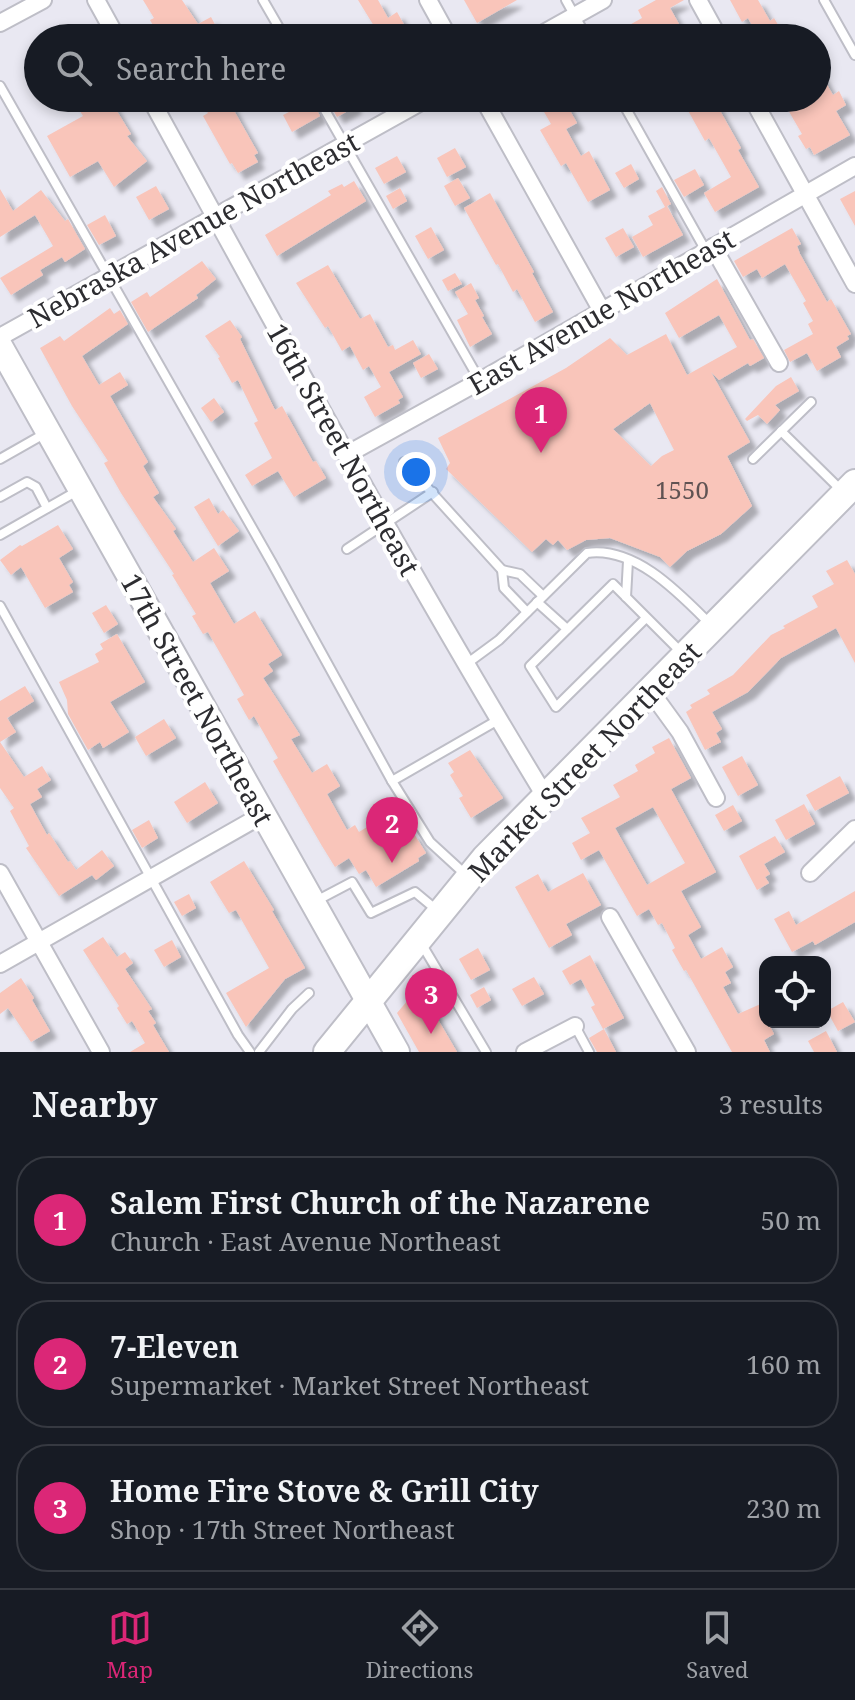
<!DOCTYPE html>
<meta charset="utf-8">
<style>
body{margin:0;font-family:"Noto Serif",serif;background:#20242c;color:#f1f3f6}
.controls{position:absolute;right:24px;bottom:24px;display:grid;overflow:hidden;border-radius:16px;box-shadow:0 4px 12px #0003}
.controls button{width:72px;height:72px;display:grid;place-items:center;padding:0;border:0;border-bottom:2px solid #363941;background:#171b24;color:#f1f3f6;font:40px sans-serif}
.you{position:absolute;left:416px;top:472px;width:28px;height:28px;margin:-20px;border:6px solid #fff;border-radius:50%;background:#1a73e8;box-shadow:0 0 0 12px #1a73e833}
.badge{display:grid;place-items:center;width:52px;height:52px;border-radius:50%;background:#db2777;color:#fff;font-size:26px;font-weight:700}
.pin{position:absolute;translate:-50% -66px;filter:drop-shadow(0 2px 4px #0008)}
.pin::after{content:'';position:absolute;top:42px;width:28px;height:24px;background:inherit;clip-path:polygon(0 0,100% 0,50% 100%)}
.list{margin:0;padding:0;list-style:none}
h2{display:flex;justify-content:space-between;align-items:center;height:104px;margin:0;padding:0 32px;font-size:34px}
h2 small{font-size:26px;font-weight:400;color:#9ea1a6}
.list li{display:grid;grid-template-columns:52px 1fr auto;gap:24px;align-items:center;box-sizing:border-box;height:128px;margin:0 16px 16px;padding:0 16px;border:2px solid #363941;border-radius:32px}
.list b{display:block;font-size:30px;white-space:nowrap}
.list p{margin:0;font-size:26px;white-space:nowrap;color:#9ea1a6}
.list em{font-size:26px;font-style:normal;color:#9ea1a6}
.icon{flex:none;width:44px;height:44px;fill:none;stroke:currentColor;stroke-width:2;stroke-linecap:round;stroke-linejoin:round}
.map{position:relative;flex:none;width:855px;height:1052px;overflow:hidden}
.search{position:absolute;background:#171b24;box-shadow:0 4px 12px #0003;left:24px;right:24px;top:24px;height:88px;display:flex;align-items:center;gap:20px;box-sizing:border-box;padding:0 28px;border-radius:44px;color:#9ea1a6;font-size:30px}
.sheet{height:536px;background:#171b24}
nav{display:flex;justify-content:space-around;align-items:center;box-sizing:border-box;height:112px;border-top:2px solid #363941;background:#171b24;font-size:22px;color:#9ea1a6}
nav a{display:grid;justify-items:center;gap:4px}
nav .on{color:#db2777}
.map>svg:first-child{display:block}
.building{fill:#f9c5ba;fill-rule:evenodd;filter:url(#shadow)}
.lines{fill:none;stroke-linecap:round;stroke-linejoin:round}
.lane-casing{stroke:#bebec7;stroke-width:12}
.street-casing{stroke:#bebec7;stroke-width:20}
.secondary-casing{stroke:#bebec7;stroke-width:28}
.primary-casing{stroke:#bebec7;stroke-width:30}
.lane{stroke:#fff;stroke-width:8}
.street{stroke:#fff;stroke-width:16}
.secondary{stroke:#fff;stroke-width:24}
.primary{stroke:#fff;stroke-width:26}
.labels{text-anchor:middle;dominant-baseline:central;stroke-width:8;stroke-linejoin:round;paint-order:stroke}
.number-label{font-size:24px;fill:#605353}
.street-label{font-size:28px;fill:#2d2d31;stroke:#fff}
</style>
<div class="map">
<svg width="855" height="1052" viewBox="0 0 855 1052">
<defs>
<filter id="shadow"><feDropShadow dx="7" dy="7" stdDeviation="2" flood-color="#0004"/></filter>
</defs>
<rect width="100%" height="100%" fill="#e9e8f2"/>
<g class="building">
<polygon points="143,0 182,0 198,24 211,17 219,32 208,38 165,38 163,34 159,36 150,20 154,18"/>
<polygon points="358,0 378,0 388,18 397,12 406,28 388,38 352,38 374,26"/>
<polygon points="464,0 517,0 477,23"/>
<polygon points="656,0 684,0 670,8 687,38 606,38 642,18 638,10"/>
<polygon points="730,0 758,0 770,21 774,18 786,38 759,38 748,18 742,22"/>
<polygon points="817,67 833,95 839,91 846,105 836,111 850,135 814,155 810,147 806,149 798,136 802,134 784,103 794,98 817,98"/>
<polygon points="72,98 109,98 131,134 127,136 147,161 114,187 98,161 70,177 47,136 83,116"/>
<polygon points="199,98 227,98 258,153 254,155 258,162 238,173 232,163 230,164 203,116 208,113"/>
<polygon points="281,98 311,98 320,116 292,132 283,115 289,112"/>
<polygon points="326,98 352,98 355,107 337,117"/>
<polygon points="536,98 563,98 577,123 566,129 581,156 589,151 610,190 588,202 566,163 561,166 540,130 551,124"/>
<polygon points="681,98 713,98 741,148 738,150 759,187 715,212 704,193 731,177 709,138 705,141"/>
<polygon points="455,148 466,167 447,177 437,158"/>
<polygon points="397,156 406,172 384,184 375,168"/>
<polygon points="631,164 639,179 624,188 615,173"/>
<polygon points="695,169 704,185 684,197 674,180"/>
<polygon points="458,178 470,198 455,206 444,186"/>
<polygon points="354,181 366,201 277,256 265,235 331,195 328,191 342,184 344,187"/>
<polygon points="156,186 169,209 149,220 136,197"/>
<polygon points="662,187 671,204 667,206 683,235 643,257 632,237 653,225 648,216 665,207 656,191"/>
<polygon points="400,188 407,201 393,209 386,196"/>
<polygon points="0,189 13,211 41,190 65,221 68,219 85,249 65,262 62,257 40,270 43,275 11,295 0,278 53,246 35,215 0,237"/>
<polygon points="855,191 855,226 840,199"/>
<polygon points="490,193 534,272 532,273 553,312 535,322 517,289 513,292 498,264 496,265 464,208"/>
<polygon points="105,215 116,236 99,245 87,225"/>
<polygon points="431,227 444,250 428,259 415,236"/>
<polygon points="623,228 634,247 616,257 605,238"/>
<polygon points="792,228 801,244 797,246 800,254 827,302 831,299 851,334 847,336 849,339 836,347 841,357 817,371 807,353 790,362 784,350 813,334 808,324 813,321 803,303 806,301 785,264 762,278 757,269 743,277 734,261"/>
<polygon points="202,261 216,279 196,295 198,298 148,332 131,302 147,292 150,297"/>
<polygon points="328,265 360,319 370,314 388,347 393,345 395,350 413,340 421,354 389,372 403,397 398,400 400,403 375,417 364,397 381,387 369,366 363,370 350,346 342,351 328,326 325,328 296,283"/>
<polygon points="455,273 462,284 448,291 442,280"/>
<path d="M717 279 750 340 753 339 764 358 750 366 748 363 719 380 711 372 750 442 727 456 752 506 721 534 687 551 670 567 660 557 610 538 586 540 567 550 558 540 553 545 546 539 532 552 446 469 450 463 438 438 566 368 610 338 627 355 666 334 687 375 737 347 719 315 679 338 665 313ZM650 403 674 450 662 456 651 466 613 429Z"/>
<polygon points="471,283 479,298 475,300 484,316 482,317 492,334 470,347 457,320 468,314 455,292"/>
<polygon points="110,308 114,314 120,310 128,324 82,356 99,385 120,372 128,385 110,396 148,462 143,466 159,493 153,497 176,529 173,531 193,562 214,548 229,571 210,583 234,624 255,611 282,655 268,664 273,671 263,678 300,735 291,739 312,773 327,764 340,786 327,794 347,830 355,825 359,832 372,824 387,847 413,832 426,853 418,858 419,861 376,887 366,870 359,874 349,858 335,867 322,846 273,761 278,758 254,716 249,720 237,699 244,695 208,632 203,634 192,616 196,614 172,575 174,574 121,493 104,463 108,461 72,406 40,348 60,336 64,341"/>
<polygon points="230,320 242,337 240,339 275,410 282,406 313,462 316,461 326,478 294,497 278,471 252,486 245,475 272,458 254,423 258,421 238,380 232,383 218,358 220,357 205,336"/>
<polygon points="429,354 438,369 421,378 413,363"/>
<polygon points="791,377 799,391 775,405 780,410 767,424 758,415 747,421 745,419 776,386"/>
<polygon points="214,398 224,412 211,422 201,408"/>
<polygon points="209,498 218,514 223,510 239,531 218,546 194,507"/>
<polygon points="58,525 73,549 59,558 73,582 69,585 73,592 45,608 21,567 11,575 0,560 20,545 22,546"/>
<polygon points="847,560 855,574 855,663 836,628 781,658 748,692 712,712 722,729 716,733 721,742 705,750 686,712 692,708 690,705 710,694 707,690 733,675 771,635 785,628 783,626 818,607 812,596 834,584 826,571"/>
<polygon points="106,605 118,624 104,633 92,613"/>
<polygon points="117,634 145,682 110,702 129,732 103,748 100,742 88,750 68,714 67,700 59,682 99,662 95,654 103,649 100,644"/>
<polygon points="25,686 34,701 7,718 16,732 0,742 24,777 42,766 51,780 37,789 42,797 30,804 47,835 49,833 68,862 70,861 76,870 102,850 114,866 96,880 92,875 59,896 26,848 29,846 10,811 14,808 0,788 0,701"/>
<polygon points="164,719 176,738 146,756 135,737"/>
<path d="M669 738 691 778 671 789 716 872 681 891 701 927 688 935 701 959 722 947 733 967 725 972 731 983 723 987 738 1014 765 1002V1022H768L774 1034 764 1040 770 1052H732L686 970 684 971 672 950 675 948 662 923 658 925 649 909 637 916 599 850 581 860 572 843 590 833 581 818 620 797 613 785 638 771 635 765 655 753 652 747ZM653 807 685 863 647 885 615 828Z"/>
<polygon points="470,750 503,798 471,818 459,798 463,796 450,775 454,772 448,763"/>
<polygon points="742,756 758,785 738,796 722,767"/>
<polygon points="840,776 849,793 815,811 806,795"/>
<polygon points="205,782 218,803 187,823 174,802"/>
<polygon points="804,804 815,824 786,840 775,820"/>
<polygon points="733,805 742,821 724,831 715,815"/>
<polygon points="149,820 158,838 142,848 132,830"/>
<polygon points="775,836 785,852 764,864 770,874 765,877 769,883 757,890 739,856"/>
<polygon points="244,861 274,910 272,911 305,968 285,979 246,1027 226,993 269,968 236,910 229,913 210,882"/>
<polygon points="583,873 601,905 566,924 572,935 549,948 515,887 538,874 548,892"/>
<polygon points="855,891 855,922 815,945 813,941 792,952 774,919 789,911 796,925"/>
<polygon points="189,894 196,908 182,916 174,902"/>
<polygon points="103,937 117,957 125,952 133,963 125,969 152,1009 148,1011 156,1023 153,1025 169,1052 130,1052 145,1043 132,1021 127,1024 117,1008 119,1006 83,950"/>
<polygon points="172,940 181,957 164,967 154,950"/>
<polygon points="478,948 490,970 471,980 459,959"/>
<polygon points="590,955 624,1018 603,1029 591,1007 595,1005 581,979 570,985 562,971"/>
<polygon points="534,977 544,994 522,1006 512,989"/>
<polygon points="21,978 34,998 32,1000 50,1031 31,1042 8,1008 0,1014 0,993"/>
<polygon points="419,987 457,1052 419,1052 397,1013"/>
<polygon points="484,987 491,1000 477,1008 470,995"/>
<polygon points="843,1002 855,1022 838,1031 827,1011"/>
<polygon points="604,1029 616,1052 597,1052 589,1038"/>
<polygon points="826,1031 837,1052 814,1052 808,1041"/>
</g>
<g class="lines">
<g class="lane-casing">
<g id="lane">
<polyline points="263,0 285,38"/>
<polyline points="566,0 587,38"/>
<polyline points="824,0 855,55"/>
<polyline points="0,86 272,563 392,781 430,842 466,875"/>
<polyline points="318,98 480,381"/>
<polyline points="620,98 706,251"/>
<polyline points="781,431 841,490"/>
<polyline points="0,459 44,434"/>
<polyline points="753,459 811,402"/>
<polyline points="404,462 502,570"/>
<polyline points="0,497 27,482 36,487 47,508"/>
<polyline points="0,535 79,490"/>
<polyline points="347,549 433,492"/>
<polyline points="626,597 628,561"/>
<polyline points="537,602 567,629"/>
<polyline points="0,606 238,1035 250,1052"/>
<polyline points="527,612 504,588 502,570 520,574 543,596"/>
<polyline points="646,618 556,707 530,666 613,584 683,654"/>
<path d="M465 665 499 640 587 553C635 546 679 593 710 624"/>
<polyline points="392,781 498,720"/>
<polyline points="314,902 352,882 371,913 415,892 439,912"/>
<polyline points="421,943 486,1052"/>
<polyline points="575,1026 589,1052"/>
<polyline points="259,1052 292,1009 309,993"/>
</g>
</g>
<g class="street-casing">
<g id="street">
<polyline points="96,0 117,38"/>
<polyline points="428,0 449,38"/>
<polyline points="698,0 719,38"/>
<polyline points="0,23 43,0"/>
<polyline points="535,38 603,0"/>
<path d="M150 98C279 333 406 568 545 796"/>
<polyline points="483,98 602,311"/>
<polyline points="752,98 855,284"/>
<polyline points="713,247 779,363"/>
<polyline points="0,337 428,98"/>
<polyline points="346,455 480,381 855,166"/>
<polyline points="651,692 680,732 716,798"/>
<polyline points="0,873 101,1052"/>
<polyline points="810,873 855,829"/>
<polyline points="610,917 687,1052"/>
<polyline points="0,964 262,815"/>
<polyline points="525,1052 575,1026"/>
</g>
</g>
<g class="secondary-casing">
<polyline id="secondary" points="0,346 397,1052"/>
</g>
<g class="primary-casing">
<polyline id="primary" points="327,1052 485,858 855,483"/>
</g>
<use href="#lane" class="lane"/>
<use href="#street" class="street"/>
<use href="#secondary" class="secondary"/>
<use href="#primary" class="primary"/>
</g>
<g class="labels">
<g class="number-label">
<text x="682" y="489">1550</text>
</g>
<g class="street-label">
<text transform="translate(193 229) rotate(-29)">Nebraska Avenue Northeast</text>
<text transform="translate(601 311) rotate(-30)">East Avenue Northeast</text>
<text transform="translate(344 449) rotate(61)">16th Street Northeast</text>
<text transform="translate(198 699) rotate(61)">17th Street Northeast</text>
<text transform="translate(584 761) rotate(-46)">Market Street Northeast</text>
</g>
</g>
</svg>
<div class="controls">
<button><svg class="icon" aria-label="locate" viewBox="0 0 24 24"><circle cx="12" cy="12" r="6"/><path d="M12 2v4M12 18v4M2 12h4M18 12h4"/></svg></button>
</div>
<div class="you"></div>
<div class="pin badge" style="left:541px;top:453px">1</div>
<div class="pin badge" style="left:392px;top:863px">2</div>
<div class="pin badge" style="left:431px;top:1034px">3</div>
<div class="search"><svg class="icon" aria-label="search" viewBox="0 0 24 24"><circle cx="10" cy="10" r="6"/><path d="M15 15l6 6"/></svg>Search here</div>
</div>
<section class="sheet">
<h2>Nearby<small>3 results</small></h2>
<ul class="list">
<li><span class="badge">1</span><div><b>Salem First Church of the Nazarene</b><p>Church · East Avenue Northeast</p></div><em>50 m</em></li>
<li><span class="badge">2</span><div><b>7-Eleven</b><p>Supermarket · Market Street Northeast</p></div><em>160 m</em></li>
<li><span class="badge">3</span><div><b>Home Fire Stove &amp; Grill City</b><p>Shop · 17th Street Northeast</p></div><em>230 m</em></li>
</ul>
</section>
<nav>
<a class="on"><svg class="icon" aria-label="map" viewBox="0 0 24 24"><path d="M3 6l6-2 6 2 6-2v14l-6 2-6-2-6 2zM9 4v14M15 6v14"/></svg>Map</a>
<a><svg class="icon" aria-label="directions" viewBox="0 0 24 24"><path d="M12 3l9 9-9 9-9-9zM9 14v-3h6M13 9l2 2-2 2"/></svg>Directions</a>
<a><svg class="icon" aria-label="saved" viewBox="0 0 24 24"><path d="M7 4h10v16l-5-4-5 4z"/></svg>Saved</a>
</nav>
